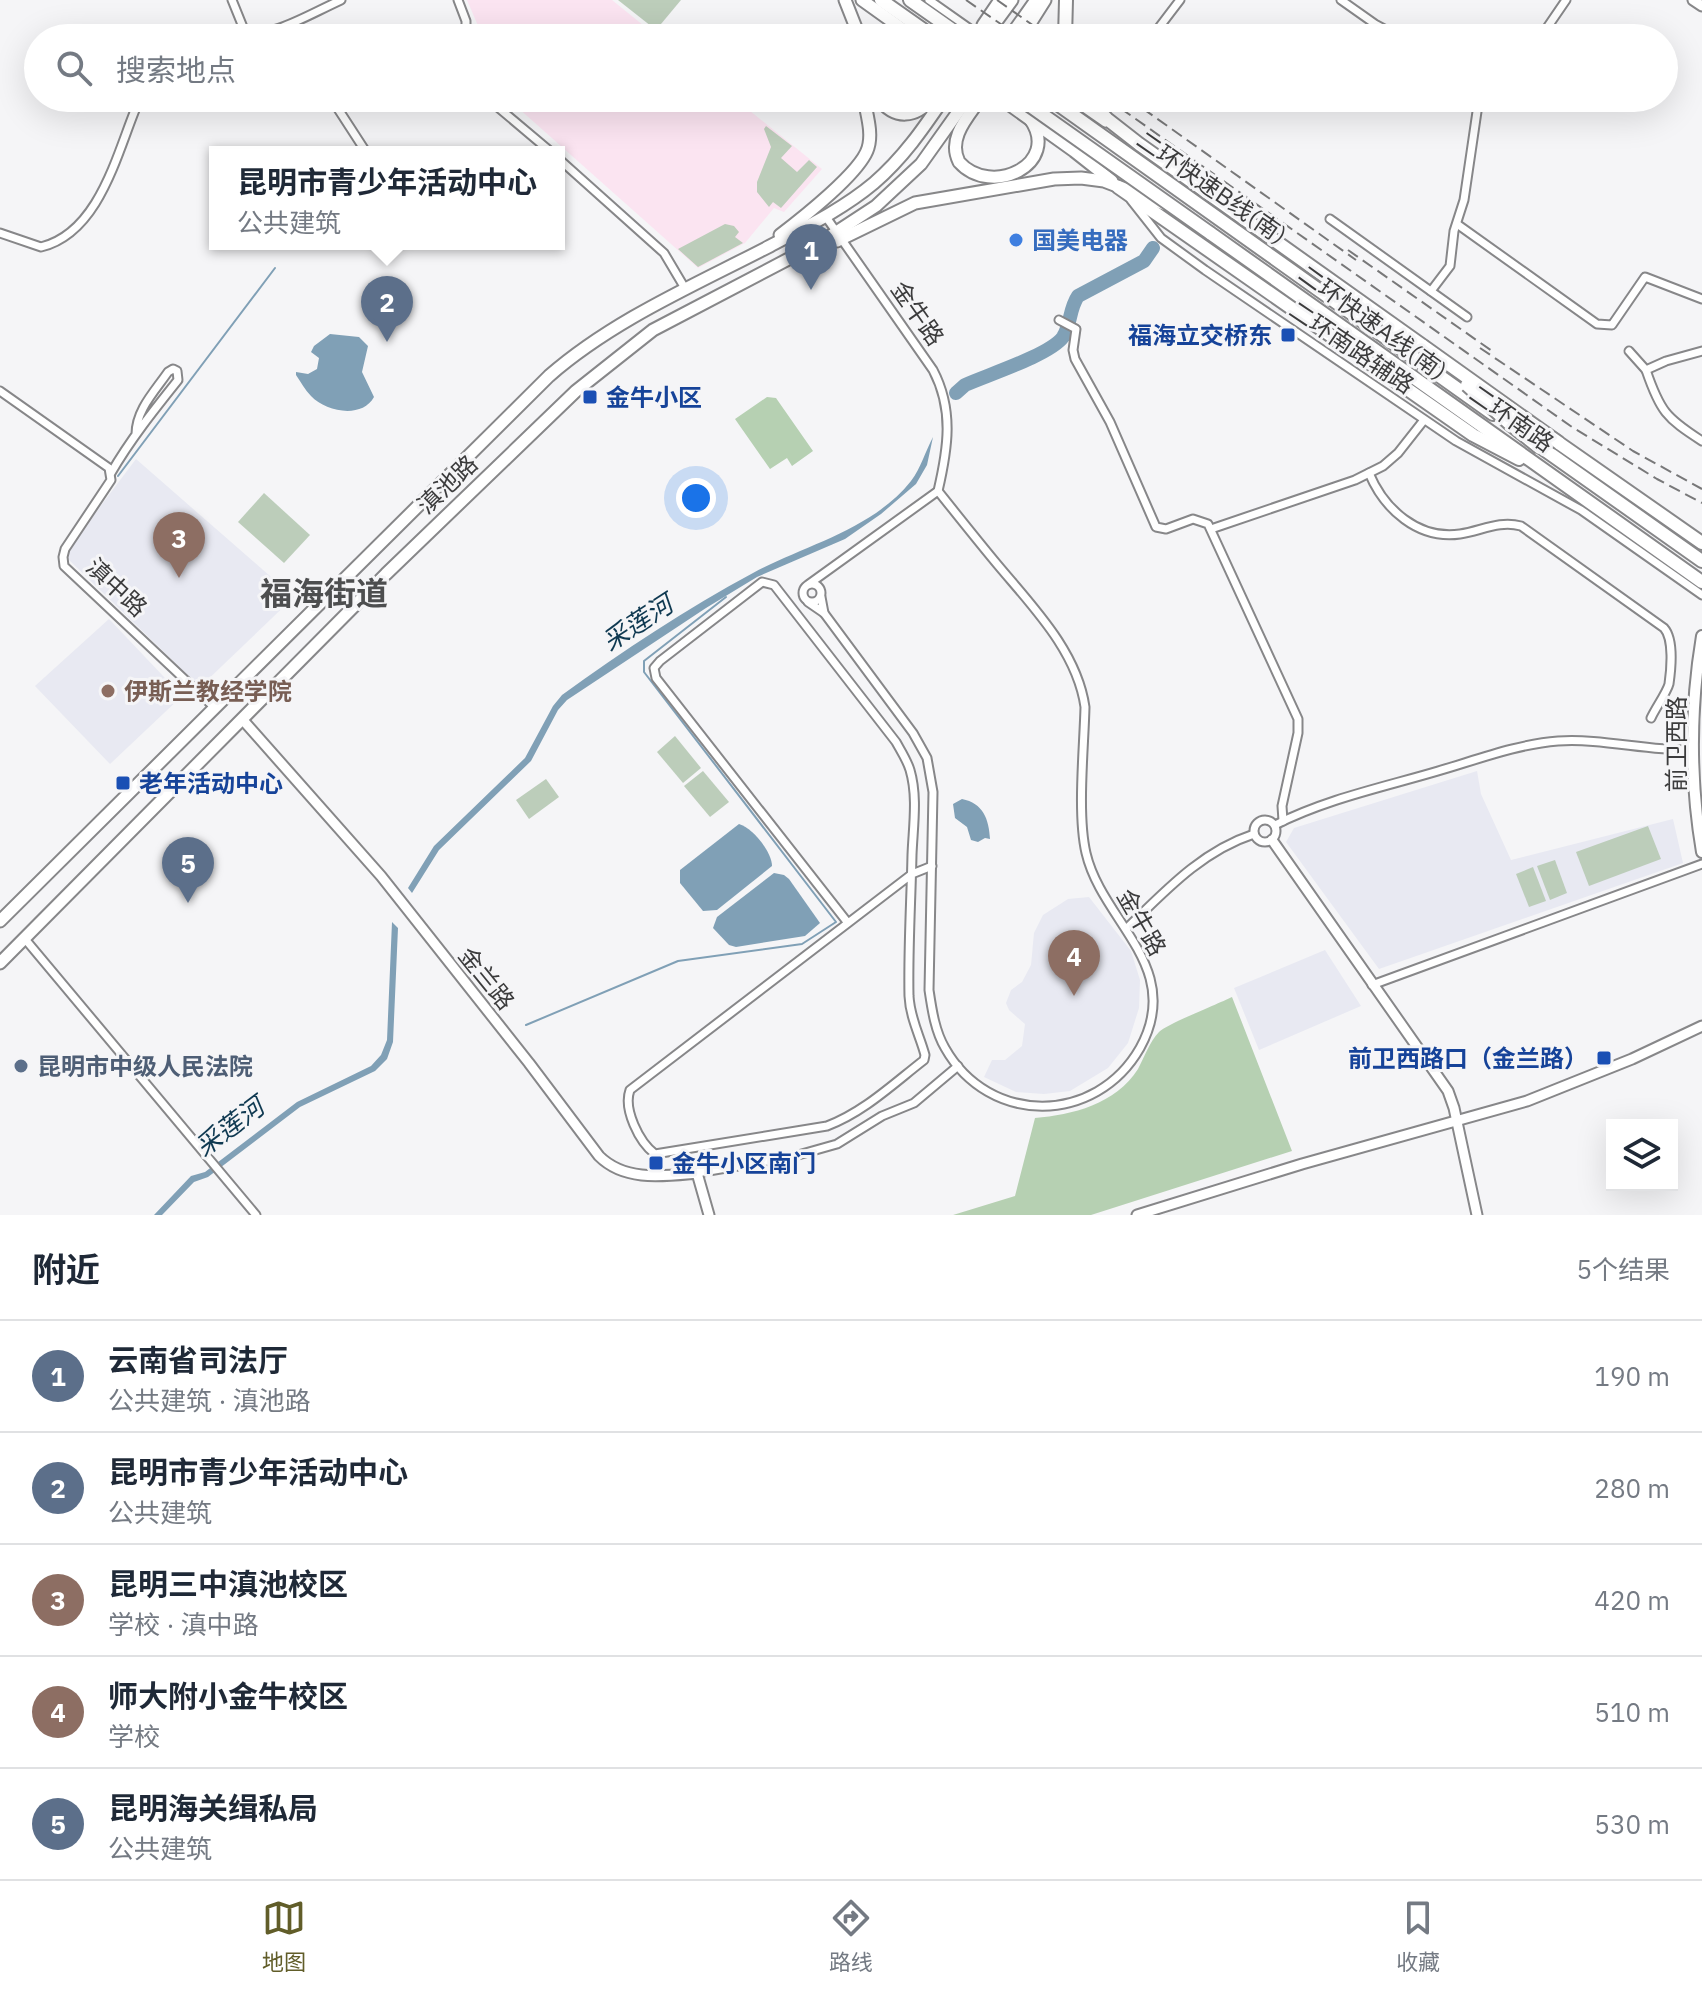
<!DOCTYPE html>
<html lang="zh">
<meta charset="utf-8">
<style>
body{margin:0;font-family:"IBM Plex Sans","Noto Sans SC",sans-serif;background:#f2f2f3;color:#1f2937}
.controls{position:absolute;right:24px;bottom:24px;display:grid;overflow:hidden;border-radius:0px;box-shadow:0 8px 32px #0002}
.controls button{width:72px;height:72px;display:grid;place-items:center;padding:0;border:0;border-bottom:2px solid #e0e1e3;background:#fff;color:#1f2937;font:40px sans-serif}
.you{position:absolute;left:696px;top:498px;width:28px;height:28px;margin:-20px;border:6px solid #fff;border-radius:50%;background:#1a73e8;box-shadow:0 0 0 12px #1a73e833}
.badge{display:grid;place-items:center;width:52px;height:52px;border-radius:50%;background:#615d29;color:#fff;font-size:26px;font-weight:700}
.pin{position:absolute;translate:-50% -66px;filter:drop-shadow(0 2px 4px #0008)}
.pin::after{content:'';position:absolute;top:42px;width:28px;height:24px;background:inherit;clip-path:polygon(0 0,100% 0,50% 100%)}
.popup{position:absolute;left:209px;top:146px;width:356px;height:104px;box-sizing:border-box;display:grid;place-content:center;border-radius:0px;background:#fff;filter:drop-shadow(0 2px 6px #0005);font-size:26px;white-space:nowrap;color:#747a83}
.popup b{font-size:30px;color:#1f2937}
.popup::after{content:'';position:absolute;left:50%;top:100%;margin-left:-16px;border:16px solid transparent;border-top-color:#fff}
.list{margin:0;padding:0;list-style:none}
h2{display:flex;justify-content:space-between;align-items:center;height:104px;margin:0;padding:0 32px;font-size:34px}
h2 small{font-size:26px;font-weight:400;color:#747a83}
.list li{display:grid;grid-template-columns:52px 1fr auto;gap:24px;align-items:center;box-sizing:border-box;height:112px;padding:0 32px;border-top:2px solid #e0e1e3}
.list b{display:block;font-size:30px;white-space:nowrap}
.list p{margin:0;font-size:26px;white-space:nowrap;color:#747a83}
.list em{font-size:26px;font-style:normal;color:#747a83}
.icon{flex:none;width:44px;height:44px;fill:none;stroke:currentColor;stroke-width:2;stroke-linecap:round;stroke-linejoin:round}
.map{position:relative;flex:none;width:1702px;height:1215px;overflow:hidden}
.search{position:absolute;background:#fff;box-shadow:0 8px 32px #0002;left:24px;right:24px;top:24px;height:88px;display:flex;align-items:center;gap:20px;box-sizing:border-box;padding:0 28px;border-radius:44px;color:#747a83;font-size:30px}
.sheet{height:664px;background:#fff}
nav{display:flex;justify-content:space-around;align-items:center;box-sizing:border-box;height:112px;border-top:2px solid #e0e1e3;background:#fff;font-size:22px;color:#747a83}
nav a{display:grid;justify-items:center;gap:4px}
nav .on{color:#615d29}
.map>svg:first-child{display:block}
.commercial{fill:#fbe4f1}
.built{fill:#e8e9f2}
.green{fill:#bccdba}
.forest{fill:#b6d0b2}
.water{fill:#80a0b6}
.lines{fill:none;stroke-linecap:round;stroke-linejoin:round}
.stream{stroke:#80a0b6;stroke-width:2}
.river{stroke:#80a0b6;stroke-width:14}
.minor-casing{stroke:#878789;stroke-width:11}
.tertiary-casing{stroke:#878789;stroke-width:13}
.secondary-casing{stroke:#878789;stroke-width:14}
.primary-casing{stroke:#878789;stroke-width:15}
.trunk-casing{stroke:#878789;stroke-width:16}
.minor{stroke:#fff;stroke-width:7}
.tertiary{stroke:#fff;stroke-width:9}
.secondary{stroke:#fff;stroke-width:10}
.primary{stroke:#fff;stroke-width:11}
.trunk{stroke:#fff;stroke-width:12}
.rail{stroke:#787879;stroke-width:2;stroke-dasharray:12 6;stroke-linecap:butt}
.trunk-bridge-casing{stroke:#878789;stroke-width:16;stroke-linecap:butt}
.trunk-bridge{stroke:#fff;stroke-width:12}
.shop-dot{fill:#3f7fe0;stroke:#f5f5f7;stroke-width:3}
.transit-dot{fill:#1a4fb4;stroke:#f5f5f7;stroke-width:3}
.education-dot{fill:#8d6e63;stroke:#f5f5f7;stroke-width:3}
.service-dot{fill:#5c6f8a;stroke:#f5f5f7;stroke-width:3}
.labels{text-anchor:middle;dominant-baseline:central;stroke-width:6;stroke-linejoin:round;paint-order:stroke}
.street-label{font-size:24px;fill:#3c3c3d;stroke:#f5f5f7}
.shop-label{font-size:24px;font-weight:bold;fill:#366cbe;stroke:#f5f5f7;text-anchor:start}
.transit-label{font-size:24px;font-weight:bold;fill:#164399;stroke:#f5f5f7;text-anchor:start}
.education-label{font-size:24px;font-weight:bold;fill:#785e54;stroke:#f5f5f7;text-anchor:start}
.service-label{font-size:24px;font-weight:bold;fill:#4e5e75;stroke:#f5f5f7;text-anchor:start}
.water-label{font-size:26px;font-style:italic;fill:#0f3951;stroke:#f5f5f7}
.district-label{font-size:32px;font-weight:bold;fill:#4d4e4f;stroke:#f5f5f7}
</style>
<div class="map">
<svg width="1702" height="1215" viewBox="0 0 1702 1215">
<rect width="100%" height="100%" fill="#f5f5f7"/>
<g class="commercial">
<polygon points="467,0 612,0 659,38 480,38 482,35"/>
<polygon points="507,98 734,98 822,169 784,212 774,208 745,243 698,268"/>
</g>
<g class="built">
<polygon points="136,459 294,597 200,687 67,558 69,548"/>
<polygon points="109,619 182,696 110,764 35,686"/>
<polygon points="1477,771 1481,794 1511,860 1673,819 1683,863 1379,969 1286,842 1294,828"/>
<polygon points="1089,897 1131,951 1140,980 1139,1008 1128,1043 1108,1068 1070,1091 1044,1094 1016,1092 984,1077 992,1060 1005,1060 1022,1046 1025,1024 1009,1010 1006,1003 1011,990 1022,982 1031,965 1034,933 1043,915 1068,899"/>
<polygon points="1325,950 1361,1006 1259,1050 1234,988"/>
</g>
<g class="green">
<polygon points="618,0 681,0 656,30"/>
<polygon points="766,126 792,146 781,158 797,172 809,160 817,167 781,208 773,202 769,207 757,192 757,182 771,147 764,129"/>
<polygon points="725,224 734,226 739,232 735,237 743,243 698,267 678,249"/>
<polygon points="264,493 310,535 284,563 238,522"/>
<polygon points="675,736 701,768 683,783 657,752"/>
<polygon points="703,771 729,802 710,817 684,786"/>
<polygon points="546,779 559,797 529,819 516,800"/>
<polygon points="1648,826 1661,859 1589,886 1576,852"/>
<polygon points="1555,860 1567,893 1550,900 1537,866"/>
<polygon points="1533,867 1546,901 1529,907 1516,874"/>
</g>
<g class="forest">
<polygon points="767,397 776,398 813,451 792,466 787,458 770,469 735,419"/>
<path d="M1232 997 1292 1151 1091 1215H953L1015 1196 1035 1118C1072 1115 1116 1104 1138 1069 1144 1058 1150 1041 1159 1032 1167 1024 1218 1004 1232 997Z"/>
</g>
<g class="water">
<path d="M330 334 359 337 368 346 362 372 374 397C362 419 326 412 311 396 305 390 301 382 296 375V372L308 374 317 369 319 358 311 352 314 346Z"/>
<path d="M933 437 927 465 916 484 881 514 845 539 757 577 706 608 567 700 558 710 531 761 439 850 412 893 408 888 434 846 525 758 553 706 562 695C623 651 687 608 753 573 805 545 872 530 911 481 921 468 925 452 933 437Z"/>
<path d="M962 799C983 803 989 819 990 839L985 838 978 842 971 840 967 827 955 818 953 804Z"/>
<path d="M739 824C753 828 772 852 772 866L717 910 703 911 680 883V870Z"/>
<polygon points="774,873 784,875 789,879 820,923 805,936 736,947 729,945 713,928 717,917"/>
<polygon points="392,922 398,928 393,1042 387,1059 375,1071 300,1107 208,1177 194,1182 162,1215 154,1215 191,1176 205,1172 297,1102 371,1066 381,1055 387,1040"/>
</g>
<g class="lines">
<g class="stream">
<polyline points="118,476 275,268"/>
<polyline points="526,1025 678,961 802,944 836,922 644,672 644,661 726,597"/>
</g>
<path class="river" d="M956 393 965 385C987 375 1050 355 1063 337 1071 325 1069 309 1078 296L1144 261 1153 248"/>
<g class="minor-casing">
<g id="minor">
<polyline points="232,0 247,37"/>
<polyline points="458,0 466,21 466,38"/>
<polyline points="929,0 983,38"/>
<polyline points="1341,0 1375,24 1401,38"/>
<path d="M232 38C279 34 300 19 341 0"/>
<polyline points="1151,38 1180,0"/>
<polyline points="1540,38 1566,0"/>
<polyline points="331,98 366,152"/>
<polyline points="487,98 551,152"/>
<polyline points="1069,98 1105,123"/>
<polyline points="559,159 664,253 686,290"/>
<polyline points="1131,200 1161,238 1205,270 1456,441 1581,510 1702,595"/>
<polyline points="1330,219 1467,317"/>
<polyline points="1457,224 1597,324 1612,325 1645,277 1702,299"/>
<path d="M0 233 41 247C102 232 118 147 140 98"/>
<polyline points="1431,291 1450,266 1454,231 1464,200 1479,98"/>
<polyline points="1059,320 1076,329 1073,350 1075,359 1110,422 1156,527 1166,529 1193,519 1208,524 1298,719 1298,733 1282,806 1283,821"/>
<polyline points="1629,351 1646,370"/>
<path d="M1702 351 1666 361 1646 370C1660 411 1666 418 1702 441"/>
<polyline points="0,391 109,468 111,480 65,549 63,557 64,566 215,708"/>
<path d="M111 473C130 440 154 410 178 380L177 371 173 369 168 372C155 391 136 410 136 434"/>
<path d="M1369 473C1384 509 1418 540 1460 534 1481 531 1499 520 1521 526L1664 628C1674 639 1671 670 1669 684 1667 692 1655 709 1651 718"/>
<polyline points="1211,529 1355,480 1383,466 1398,453 1424,420"/>
<circle cx="812" cy="593" r="9"/>
<path d="M809 584 938 491C948 448 954 410 933 370L826 217"/>
<polyline points="808,602 824,613 821,597"/>
<path d="M824 613 913 733 927 758 933 792 929 990C932 1010 935 1031 945 1048 989 1126 1096 1125 1140 1048 1185 967 1102 922 1086 853 1077 814 1084 748 1085 707 1077 651 1032 606 997 564 977 540 958 516 938 491"/>
<circle cx="1265" cy="831" r="11"/>
<path d="M1275 825C1326 799 1384 787 1438 771 1476 760 1518 744 1558 741 1602 738 1647 751 1692 750"/>
<path d="M848 923 656 678 654 668 660 661 762 582 774 585 896 742C901 751 907 760 910 770 918 797 913 827 912 855 911 902 908 950 909 996 910 1018 920 1036 925 1055L924 1060C893 1084 864 1112 827 1126L655 1154C639 1142 623 1109 630 1090L912 874 932 866"/>
<path d="M1127 928C1166 890 1202 851 1254 834"/>
<polyline points="25,939 256,1215"/>
<polyline points="1372,985 1702,864"/>
<polyline points="697,1173 791,1157 837,1144 882,1116 914,1103 958,1066"/>
</g>
</g>
<g class="tertiary-casing">
<g id="tertiary">
<polyline points="1693,0 1702,6"/>
<path d="M242 719 381 876 529 1063 599 1156C625 1182 664 1176 697 1173L709 1215"/>
<polyline points="1272,840 1448,1091 1454,1108 1477,1215"/>
<polyline points="1137,1215 1302,1164 1527,1101 1632,1059 1702,1026"/>
</g>
</g>
<g class="secondary-casing">
<path id="secondary" d="M1702 636C1690 708 1690 781 1702 852"/>
</g>
<g class="primary-casing">
<g id="primary">
<polyline points="845,0 860,38"/>
<polyline points="862,0 915,38"/>
<polyline points="983,25 1000,0"/>
<polyline points="990,30 1012,0"/>
<polyline points="1009,38 1036,0"/>
<polyline points="1021,38 1045,0"/>
<path d="M878 98C895 121 916 118 933 98"/>
<path d="M981 98C968 117 947 138 959 162 991 198 1062 164 1030 119"/>
<polyline points="1000,98 1074,151 1112,181"/>
<path d="M780 235C801 219 861 172 868 148 873 132 866 113 864 98"/>
<polyline points="837,241 915,203 1054,179 1081,178 1104,181 1164,204"/>
<path d="M0 921 549 376C613 320 695 285 770 246 806 227 843 209 874 183 903 158 923 129 944 98"/>
<polyline points="0,963 386,574 576,391 653,330 821,242 876,206 921,164 968,98"/>
</g>
</g>
<g class="trunk-casing">
<g id="trunk">
<polyline points="881,0 935,38"/>
<polyline points="910,0 964,38"/>
<polyline points="1065,38 1066,0"/>
<polyline points="1049,98 1493,414"/>
<polyline points="1087,98 1107,119 1139,144 1423,346"/>
<polyline points="1118,187 1473,435 1519,459"/>
<polyline points="1210,233 1702,582"/>
<polyline points="1553,439 1702,543"/>
<polyline points="1535,443 1702,561"/>
</g>
</g>
<use href="#minor" class="minor"/>
<use href="#tertiary" class="tertiary"/>
<use href="#secondary" class="secondary"/>
<use href="#primary" class="primary"/>
<use href="#trunk" class="trunk"/>
<g class="rail">
<polyline points="966,0 1021,38"/>
<polyline points="997,0 1051,38"/>
<polyline points="1106,98 1572,427 1657,479 1702,503"/>
<polyline points="1128,98 1356,260"/>
<polyline points="1348,250 1492,351"/>
<polyline points="1480,348 1633,451 1702,489"/>
</g>
<g class="trunk-bridge-casing">
<g id="trunk-bridge">
<polyline points="1019,98 1210,233"/>
<polyline points="1423,346 1559,443"/>
<polyline points="1467,385 1510,424 1540,448"/>
</g>
</g>
<use href="#trunk-bridge" class="trunk-bridge"/>
</g>
<circle class="shop-dot" cx="1016" cy="240" r="8"/>
<g class="transit-dot">
<rect x="1280" y="327" width="16" height="16" rx="4"/>
<rect x="582" y="389" width="16" height="16" rx="4"/>
<rect x="115" y="775" width="16" height="16" rx="4"/>
<rect x="1596" y="1050" width="16" height="16" rx="4"/>
<rect x="648" y="1155" width="16" height="16" rx="4"/>
</g>
<circle class="education-dot" cx="108" cy="691" r="8"/>
<circle class="service-dot" cx="21" cy="1066" r="8"/>
<g class="labels">
<g class="street-label">
<text transform="translate(1212 187) rotate(35)">二环快速B线(南)</text>
<text transform="translate(918 313) rotate(55)">金牛路</text>
<text transform="translate(1373 322) rotate(36)">二环快速A线(南)</text>
<text transform="translate(1352 347) rotate(34)">二环南路辅路</text>
<text transform="translate(1512 418) rotate(35)">二环南路</text>
<text transform="translate(447 484) rotate(-44)">滇池路</text>
<text transform="translate(117 587) rotate(43)">滇中路</text>
<text transform="translate(1676 744) rotate(-90)">前卫西路</text>
<text transform="translate(1142 922) rotate(60)">金牛路</text>
<text transform="translate(487 978) rotate(51)">金兰路</text>
</g>
<g class="shop-label">
<text x="1032" y="240">国美电器</text>
</g>
<g class="transit-label">
<text x="1272" y="335" text-anchor="end">福海立交桥东</text>
<text x="606" y="397">金牛小区</text>
<text x="139" y="783">老年活动中心</text>
<text x="1588" y="1058" text-anchor="end">前卫西路口（金兰路）</text>
<text x="672" y="1163">金牛小区南门</text>
</g>
<g class="education-label">
<text x="124" y="691">伊斯兰教经学院</text>
</g>
<g class="service-label">
<text x="37" y="1066">昆明市中级人民法院</text>
</g>
<g class="water-label">
<text transform="translate(637 622) rotate(-33)">采莲河</text>
<text transform="translate(229 1126) rotate(-37)">采莲河</text>
</g>
<g class="district-label">
<text x="324" y="593">福海街道</text>
</g>
</g>
</svg>
<div class="controls">
<button><svg class="icon" aria-label="layers" viewBox="0 0 24 24"><path d="M12 4l9 5-9 5-9-5zM3 14l9 5 9-5"/></svg></button>
</div>
<div class="you"></div>
<div class="pin badge" style="left:811px;top:290px;background:#5c6f8a">1</div>
<div class="pin badge" style="left:387px;top:342px;background:#5c6f8a">2</div>
<div class="popup"><b>昆明市青少年活动中心</b>公共建筑</div>
<div class="pin badge" style="left:179px;top:578px;background:#8d6e63">3</div>
<div class="pin badge" style="left:1074px;top:996px;background:#8d6e63">4</div>
<div class="pin badge" style="left:188px;top:903px;background:#5c6f8a">5</div>
<div class="search"><svg class="icon" aria-label="search" viewBox="0 0 24 24"><circle cx="10" cy="10" r="6"/><path d="M15 15l6 6"/></svg>搜索地点</div>
</div>
<section class="sheet">
<h2>附近<small>5个结果</small></h2>
<ul class="list">
<li><span class="badge" style="background:#5c6f8a">1</span><div><b>云南省司法厅</b><p>公共建筑 · 滇池路</p></div><em>190 m</em></li>
<li><span class="badge" style="background:#5c6f8a">2</span><div><b>昆明市青少年活动中心</b><p>公共建筑</p></div><em>280 m</em></li>
<li><span class="badge" style="background:#8d6e63">3</span><div><b>昆明三中滇池校区</b><p>学校 · 滇中路</p></div><em>420 m</em></li>
<li><span class="badge" style="background:#8d6e63">4</span><div><b>师大附小金牛校区</b><p>学校</p></div><em>510 m</em></li>
<li><span class="badge" style="background:#5c6f8a">5</span><div><b>昆明海关缉私局</b><p>公共建筑</p></div><em>530 m</em></li>
</ul>
</section>
<nav>
<a class="on"><svg class="icon" aria-label="map" viewBox="0 0 24 24"><path d="M3 6l6-2 6 2 6-2v14l-6 2-6-2-6 2zM9 4v14M15 6v14"/></svg>地图</a>
<a><svg class="icon" aria-label="directions" viewBox="0 0 24 24"><path d="M12 3l9 9-9 9-9-9zM9 14v-3h6M13 9l2 2-2 2"/></svg>路线</a>
<a><svg class="icon" aria-label="saved" viewBox="0 0 24 24"><path d="M7 4h10v16l-5-4-5 4z"/></svg>收藏</a>
</nav>
